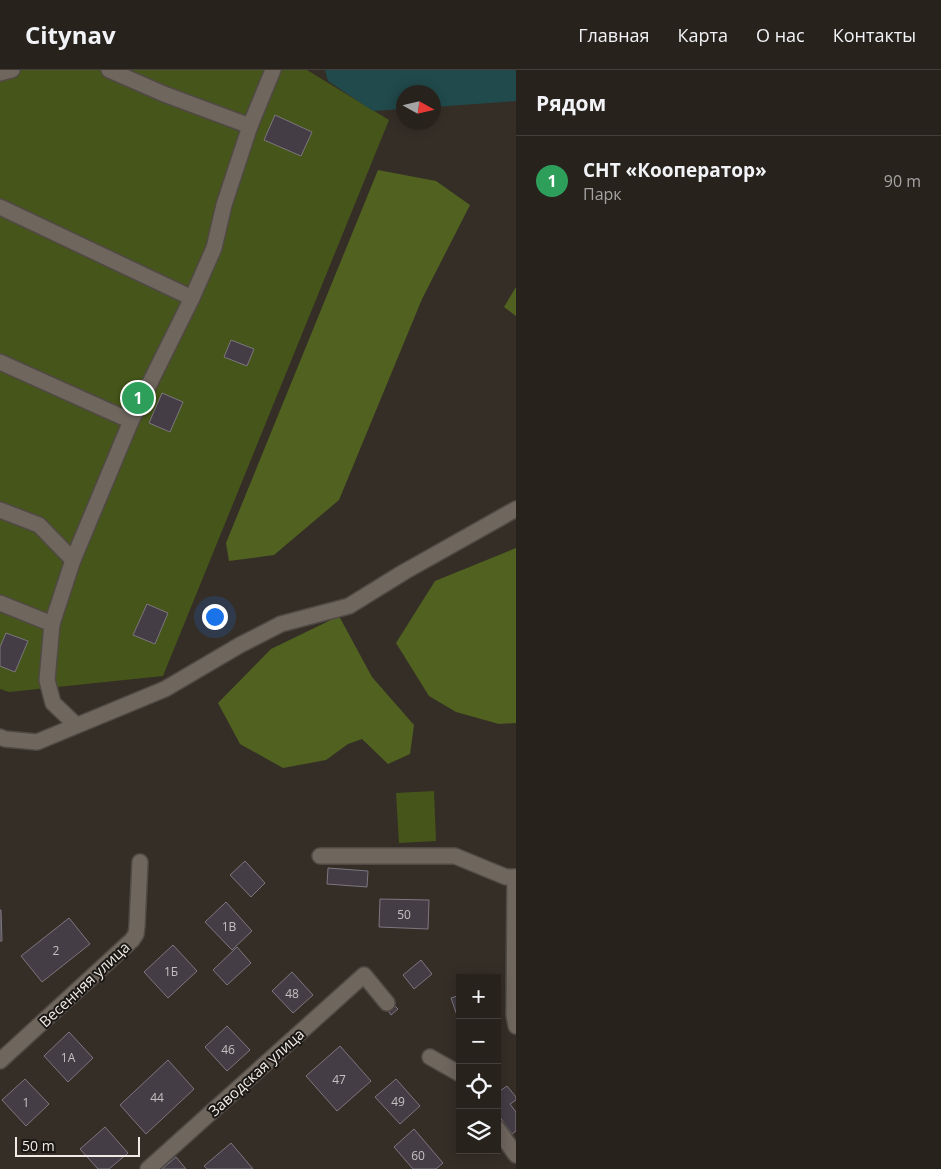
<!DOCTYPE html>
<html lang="ru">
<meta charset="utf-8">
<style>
body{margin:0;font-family:"Open Sans",sans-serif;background:#302a26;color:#f1f3f6}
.controls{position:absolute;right:15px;bottom:15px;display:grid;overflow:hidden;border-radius:0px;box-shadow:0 2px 12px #0003}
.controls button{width:45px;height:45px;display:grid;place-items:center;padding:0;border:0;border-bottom:1px solid #443f3b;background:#28221d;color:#f1f3f6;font:25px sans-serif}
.compass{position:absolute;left:396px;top:15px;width:45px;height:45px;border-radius:50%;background:#28221d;box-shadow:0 2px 12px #0003;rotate:98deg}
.scale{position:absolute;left:15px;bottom:12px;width:125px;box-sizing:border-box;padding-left:5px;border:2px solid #f0ebe7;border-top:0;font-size:14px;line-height:18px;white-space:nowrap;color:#f0ebe7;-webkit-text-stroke:4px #1a1714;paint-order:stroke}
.you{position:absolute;left:214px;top:546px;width:18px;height:18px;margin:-12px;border:4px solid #fff;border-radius:50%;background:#1a73e8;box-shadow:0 0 0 8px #1a73e833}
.badge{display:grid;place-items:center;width:32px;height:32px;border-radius:50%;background:#db2777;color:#fff;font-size:16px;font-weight:700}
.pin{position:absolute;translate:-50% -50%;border:2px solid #fff;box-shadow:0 1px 5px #0006}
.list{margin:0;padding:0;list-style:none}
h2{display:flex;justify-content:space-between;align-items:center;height:65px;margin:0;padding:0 20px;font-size:21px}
h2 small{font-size:16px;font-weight:400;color:#a5a4a4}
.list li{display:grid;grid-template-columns:32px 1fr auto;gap:15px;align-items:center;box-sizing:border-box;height:90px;padding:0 20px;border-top:1px solid #443f3b}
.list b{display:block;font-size:19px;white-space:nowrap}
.list p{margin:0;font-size:16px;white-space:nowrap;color:#a5a4a4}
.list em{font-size:16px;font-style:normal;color:#a5a4a4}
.icon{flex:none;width:28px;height:28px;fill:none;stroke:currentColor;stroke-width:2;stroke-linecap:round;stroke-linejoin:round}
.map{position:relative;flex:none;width:516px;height:1099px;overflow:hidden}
header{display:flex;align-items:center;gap:30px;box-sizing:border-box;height:70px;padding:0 25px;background:#28221d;border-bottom:1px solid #443f3b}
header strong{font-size:24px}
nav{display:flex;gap:28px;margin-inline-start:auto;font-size:18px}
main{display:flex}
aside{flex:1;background:#28221d}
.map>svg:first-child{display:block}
.green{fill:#465519}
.forest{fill:#506120}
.water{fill:#214a4c}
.building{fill:#443d46;stroke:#7c767f}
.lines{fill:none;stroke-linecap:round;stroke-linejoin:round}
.minor-casing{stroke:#504944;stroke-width:18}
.minor{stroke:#6f665e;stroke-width:15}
.labels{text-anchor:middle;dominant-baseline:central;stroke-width:4;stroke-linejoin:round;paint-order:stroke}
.number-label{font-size:12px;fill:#c5c0bf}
.street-label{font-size:15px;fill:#f0ebe7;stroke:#1a1714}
</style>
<header>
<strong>Citynav</strong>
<nav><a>Главная</a><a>Карта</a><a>О нас</a><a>Контакты</a></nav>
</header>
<main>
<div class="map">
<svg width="516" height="1099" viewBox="0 0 516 1099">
<rect width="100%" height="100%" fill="#352e27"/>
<g class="green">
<polygon points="0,0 307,0 389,50 163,606 9,622 0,619"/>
<polygon points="434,721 436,771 399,773 396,723"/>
</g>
<g class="forest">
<polygon points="378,100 436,111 470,135 422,229 339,430 274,485 229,491 226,473"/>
<polygon points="516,217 516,246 504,237"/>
<polygon points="516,478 516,653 499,654 456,642 429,626 396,573 435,511"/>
<polygon points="339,546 372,607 414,655 410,684 388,694 362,669 348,674 326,690 283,698 240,674 218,633 271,579"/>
</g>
<polygon class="water" points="325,0 516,0 516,31 434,37 433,22 403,22 403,39 373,41 328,11"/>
<g class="building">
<polygon points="275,45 312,62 301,86 264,70"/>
<polygon points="231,270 254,279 247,296 224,287"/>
<polygon points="162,323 183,332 170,362 149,353"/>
<polygon points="147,534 168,543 155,574 133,565"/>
<polygon points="6,563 28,571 15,602 0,596 0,577"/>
<polygon points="245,791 265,813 251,827 230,805"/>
<polygon points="328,798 368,801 367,817 327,814"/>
<polygon points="380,829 429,830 428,859 379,857"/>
<polygon points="226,832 252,861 232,880 205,852"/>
<polygon points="0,840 1,840 2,871 0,871"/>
<polygon points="69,848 90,874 42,912 21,886"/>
<polygon points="173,875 197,901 168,928 144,902"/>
<polygon points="237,877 251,893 227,915 213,900"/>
<polygon points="421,890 432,904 414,919 403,905"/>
<polygon points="292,902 313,925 293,943 272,921"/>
<polygon points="460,925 460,954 451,928"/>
<polygon points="393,934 398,939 391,945 387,939"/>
<polygon points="227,956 250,980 227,1001 205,977"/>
<polygon points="69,962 93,988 68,1012 44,986"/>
<polygon points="340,976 371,1011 337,1041 306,1006"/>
<polygon points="168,990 194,1019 146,1064 120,1035"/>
<polygon points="25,1009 49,1034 26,1056 2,1030"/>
<polygon points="396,1009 420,1036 400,1054 375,1027"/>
<polygon points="507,1016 516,1027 516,1030 510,1034 516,1042 516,1061 512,1064 497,1043 497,1023"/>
<polygon points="105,1057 128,1083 109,1099 98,1099 80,1079"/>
<polygon points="414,1059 443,1093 436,1099 413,1099 394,1077"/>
<polygon points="231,1073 253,1099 207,1099 204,1096"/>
<polygon points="176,1087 186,1099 162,1099"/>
</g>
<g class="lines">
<g class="minor-casing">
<g id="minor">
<polyline points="109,0 164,24 250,56"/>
<polyline points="0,3 12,0"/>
<polyline points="0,137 192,228"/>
<polyline points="0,292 131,351"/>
<polyline points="0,440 39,455 73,490"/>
<polyline points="0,533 52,554"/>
<polyline points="76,655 53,633 47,610 52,554 73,490 131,351 192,228 214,178 224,135 250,56 273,0"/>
<polyline points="0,667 5,669 37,672 165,619 240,575 281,554 349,536 404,502 516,439"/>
<polyline points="320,786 455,786 506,807 516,807"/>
<polyline points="515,807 514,945 516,956"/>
<polyline points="430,987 460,1004"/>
<polyline points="0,991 132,870 136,864 137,856 140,792"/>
<polyline points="497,1058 516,1085"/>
<polyline points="148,1099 364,905 387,933"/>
</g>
</g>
<use href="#minor" class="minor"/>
</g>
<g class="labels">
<g class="number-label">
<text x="404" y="844">50</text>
<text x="229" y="856">1В</text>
<text x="56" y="880">2</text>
<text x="171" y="901">1Б</text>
<text x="292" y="923">48</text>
<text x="228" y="979">46</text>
<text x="68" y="987">1А</text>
<text x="339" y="1009">47</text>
<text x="157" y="1027">44</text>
<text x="398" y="1031">49</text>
<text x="26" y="1032">1</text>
<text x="418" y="1085">60</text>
</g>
<g class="street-label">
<text transform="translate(84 914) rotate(-43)">Весенняя улица</text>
<text transform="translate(256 1002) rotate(-42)">Заводская улица</text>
</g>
</g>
</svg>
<div class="controls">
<button>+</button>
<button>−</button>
<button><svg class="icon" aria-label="locate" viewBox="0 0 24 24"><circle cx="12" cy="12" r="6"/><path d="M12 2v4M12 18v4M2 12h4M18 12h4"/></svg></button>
<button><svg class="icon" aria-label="layers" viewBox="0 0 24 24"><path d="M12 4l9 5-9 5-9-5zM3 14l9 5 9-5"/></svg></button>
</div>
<svg class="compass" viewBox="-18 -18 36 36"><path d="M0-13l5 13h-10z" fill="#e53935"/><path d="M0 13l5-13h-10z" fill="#a5a4a4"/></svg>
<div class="scale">50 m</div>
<div class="you"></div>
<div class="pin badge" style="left:138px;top:328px;background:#2e9e5b">1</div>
</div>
<aside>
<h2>Рядом<small></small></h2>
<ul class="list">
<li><span class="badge" style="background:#2e9e5b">1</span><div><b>СНТ «Кооператор»</b><p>Парк</p></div><em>90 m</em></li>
</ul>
</aside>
</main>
